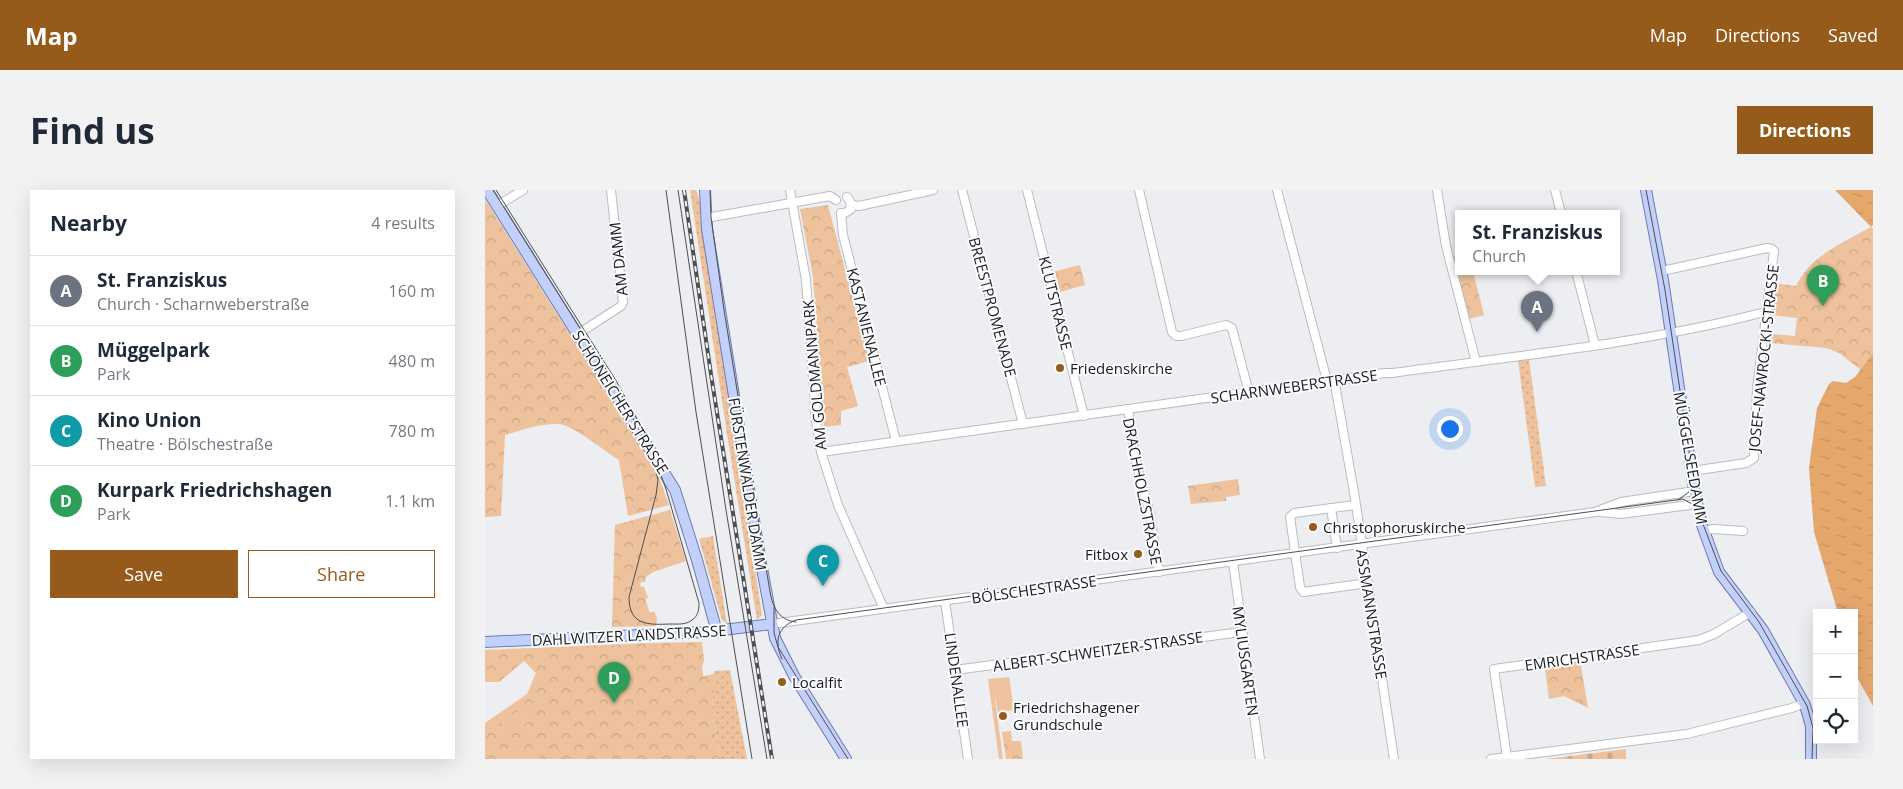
<!DOCTYPE html>
<meta charset="utf-8">
<style>
body{margin:0;font-family:"Open Sans",sans-serif;background:#f2f2f3;color:#1f2937}
.controls{position:absolute;right:15px;bottom:15px;display:grid;overflow:hidden;border-radius:0px;box-shadow:0 5px 20px #0002}
.controls button{width:45px;height:45px;display:grid;place-items:center;padding:0;border:0;border-bottom:1px solid #e0e1e3;background:#fff;color:#1f2937;font:25px sans-serif}
.you{position:absolute;left:964px;top:238px;width:18px;height:18px;margin:-12px;border:4px solid #fff;border-radius:50%;background:#1a73e8;box-shadow:0 0 0 8px #1a73e833}
.badge{display:grid;place-items:center;width:32px;height:32px;border-radius:50%;background:#965b1a;color:#fff;font-size:16px;font-weight:700}
.pin{position:absolute;translate:-50% -41px;filter:drop-shadow(0 1px 2px #0008)}
.pin::after{content:'';position:absolute;top:26px;width:18px;height:15px;background:inherit;clip-path:polygon(0 0,100% 0,50% 100%)}
.popup{position:absolute;left:970px;top:20px;width:165px;height:65px;box-sizing:border-box;display:grid;place-content:center;border-radius:0px;background:#fff;filter:drop-shadow(0 1px 4px #0005);font-size:16px;white-space:nowrap;color:#747a83}
.popup b{font-size:19px;color:#1f2937}
.popup::after{content:'';position:absolute;left:50%;top:100%;margin-left:-10px;border:10px solid transparent;border-top-color:#fff}
.list{margin:0;padding:0;list-style:none}
h2{display:flex;justify-content:space-between;align-items:center;height:65px;margin:0;padding:0 20px;font-size:21px}
h2 small{font-size:16px;font-weight:400;color:#747a83}
.list li{display:grid;grid-template-columns:32px 1fr auto;gap:15px;align-items:center;box-sizing:border-box;height:70px;padding:0 20px;border-top:1px solid #e0e1e3}
.list b{display:block;font-size:19px;white-space:nowrap}
.list p{margin:0;font-size:16px;white-space:nowrap;color:#747a83}
.list em{font-size:16px;font-style:normal;color:#747a83}
.actions{display:flex;gap:10px;padding:15px 20px}
.actions a{flex:1;padding:11px 0;border:1px solid #965b1a;border-radius:0px;text-align:center;font-size:18px;color:#965b1a}
.actions .main{background:#965b1a;color:#fff}
.icon{flex:none;width:28px;height:28px;fill:none;stroke:currentColor;stroke-width:2;stroke-linecap:round;stroke-linejoin:round}
.map{position:relative;flex:none;width:1388px;height:569px;overflow:hidden;border-radius:0px}
header{display:flex;align-items:center;gap:30px;box-sizing:border-box;height:70px;padding:0 25px;background:#965b1a;color:#fff}
header strong{font-size:24px}
nav{display:flex;gap:28px;margin-inline-start:auto;font-size:18px}
.intro{display:flex;align-items:center;justify-content:space-between;box-sizing:border-box;height:120px;padding:0 30px}
h1{margin:0;font-size:35px}
.button{padding:12px 22px;border-radius:0px;background:#965b1a;color:#fff;font-size:18px;font-weight:700}
main{display:flex;gap:30px;padding:0 30px}
aside{flex:1;background:#fff;border-radius:0px;box-shadow:0 5px 20px #0002}
.map>svg:first-child{display:block}
.grass{fill:url(#grass-dots)}
.forest{fill:url(#forest-crowns)}
.cemetery{fill:url(#cemetery-stones)}
.pitch{fill:#edc29c}
.water{fill:url(#water-ripples)}
.lines{fill:none;stroke-linecap:round;stroke-linejoin:round}
.minor-casing{stroke:#bbbcc0;stroke-width:10}
.major-casing{stroke:#6d7cab;stroke-width:12}
.minor{stroke:#fff;stroke-width:8}
.major{stroke:#c2d0fb;stroke-width:10}
.tram{stroke:#4e4f51;stroke-width:1}
.rail-casing{stroke:#4e4f51;stroke-width:4}
.rail{stroke:#fafbfe;stroke-width:2;stroke-dasharray:5.5;stroke-linecap:butt}
.poi-dot{fill:#965b1a;stroke:#fafbfe;stroke-width:2}
.labels{text-anchor:middle;dominant-baseline:central;stroke-width:4;stroke-linejoin:round;paint-order:stroke}
.street-label{font-size:15px;fill:#1a1b1c;stroke:#fafbfe}
.poi-label{font-size:15px;fill:#1a1b1c;stroke:#fafbfe;text-anchor:start}
</style>
<header>
<strong>Map</strong>
<nav><a>Map</a><a>Directions</a><a>Saved</a></nav>
</header>
<div class="intro"><h1>Find us</h1><a class="button">Directions</a></div>
<main>
<aside>
<h2>Nearby<small>4 results</small></h2>
<ul class="list">
<li><span class="badge" style="background:#6b7280">A</span><div><b>St. Franziskus</b><p>Church · Scharnweberstraße</p></div><em>160 m</em></li>
<li><span class="badge" style="background:#2e9e5b">B</span><div><b>Müggelpark</b><p>Park</p></div><em>480 m</em></li>
<li><span class="badge" style="background:#0f9aa8">C</span><div><b>Kino Union</b><p>Theatre · Bölschestraße</p></div><em>780 m</em></li>
<li><span class="badge" style="background:#2e9e5b">D</span><div><b>Kurpark Friedrichshagen</b><p>Park</p></div><em>1.1 km</em></li>
</ul>
<div class="actions"><a class="main">Save</a><a>Share</a></div>
</aside>
<div class="map">
<svg width="1388" height="569" viewBox="0 0 1388 569">
<defs>
<pattern id="grass-dots" width="8" height="8" patternUnits="userSpaceOnUse" patternTransform="scale(1.25)"><rect width="8" height="8" fill="#edc29c"/><path d="M2 2h.1M6 6h.1" fill="none" stroke="#cba686" stroke-width="1.8" stroke-linecap="round"/></pattern>
<pattern id="forest-crowns" width="20" height="18" patternUnits="userSpaceOnUse" patternTransform="scale(1.25)"><rect width="20" height="18" fill="#edc29c"/><path d="M2 6a3 3 0 1 1 6 0M12 15a3 3 0 1 1 6 0" fill="none" stroke="#cba686"/></pattern>
<pattern id="cemetery-stones" width="16" height="16" patternUnits="userSpaceOnUse" patternTransform="scale(1.25)"><rect width="16" height="16" fill="#edc29c"/><path d="M2 7V4a2 2 0 0 1 4 0v3zM10 15v-3a2 2 0 0 1 4 0v3z" fill="#cba686"/></pattern>
<pattern id="water-ripples" width="26" height="14" patternUnits="userSpaceOnUse" patternTransform="scale(1.25)"><rect width="26" height="14" fill="#e6a76d"/><path d="M2 4q2-2 4 0t4 0M15 11q2-2 4 0t4 0" fill="none" stroke="#c58f5e"/></pattern>
</defs>
<rect width="100%" height="100%" fill="#eceef2"/>
<g class="grass">
<polygon points="205,0 211,0 216,15 219,48 277,425 272,430 243,250"/>
<polygon points="1044,169 1061,296 1050,297 1033,170"/>
<polygon points="228,346 242,434 237,430 214,349"/>
<polygon points="245,480 262,569 235,569 227,521 229,481"/>
</g>
<g class="forest">
<path d="M0 9 173 285 184 315 143 326 134 270C121 262 86 234 74 234 56 233 36 240 20 245L16 326 0 327Z"/>
<polygon points="343,15 384,171 362,177 373,216 356,221 356,235 339,237 328,87 315,19"/>
<path d="M1386 37 1388 38V163L1376 180 1354 163 1341 158 1286 153 1287 144 1310 146 1312 128 1286 125 1289 93 1311 96C1324 67 1359 52 1386 37Z"/>
<polygon points="973,66 973,81 988,81 999,125 984,129 968,67"/>
<polygon points="595,75 600,95 575,102 570,82 571,81"/>
<polygon points="753,289 755,305 741,307 741,311 706,314 703,296"/>
<polygon points="185,320 201,371 168,382 161,387 160,392 156,392 155,396 159,397 163,408 160,409 165,423 169,421 172,428 171,436 127,437 130,335"/>
<polygon points="217,452 219,470 217,477 218,486 229,484 227,521 235,569 0,569 0,533 42,504 51,483 39,471 14,492 0,492 0,460 167,453"/>
<polygon points="1095,470 1103,518 1079,506 1064,509 1060,478 1088,474 1090,471"/>
<polygon points="526,541 527,551 536,551 538,569 521,569 517,542"/>
</g>
<polygon class="cemetery" points="1141,559 1141,569 1062,569"/>
<g class="pitch">
<polygon points="524,487 529,520 513,522 509,501 518,569 514,569 503,489"/>
<polygon points="41,516 49,529 23,544 15,531"/>
<polygon points="25,553 55,564 54,569 19,569"/>
</g>
<g class="water">
<polygon points="1350,0 1388,0 1388,35 1386,37"/>
<polygon points="1388,163 1388,516 1369,482 1369,423 1353,423 1329,342 1324,278 1332,218 1344,194 1348,191 1361,193 1370,187"/>
</g>
<g class="lines">
<g class="minor-casing">
<g id="minor">
<polyline points="305,0 321,90 331,231 336,262 353,315 399,419"/>
<polyline points="477,0 538,234"/>
<polyline points="542,0 599,226"/>
<polyline points="654,0 687,142 691,146 696,146 741,135 747,138 764,203"/>
<polyline points="792,0 841,187 850,195 851,200 870,308 909,569"/>
<polyline points="952,0 961,56 991,172"/>
<polyline points="1070,0 1076,23"/>
<polyline points="367,15 374,16 448,0"/>
<polyline points="12,16 38,0"/>
<polyline points="356,23 358,45 411,251"/>
<polyline points="356,23 360,23 366,19 365,11 362,7"/>
<polyline points="221,28 345,6 351,10"/>
<polyline points="1091,81 1110,155"/>
<polyline points="1177,81 1282,58 1287,59 1289,61 1272,199 1269,268 1261,273 1207,281"/>
<polyline points="93,144 136,116 138,112 126,0"/>
<polyline points="643,219 650,268 664,320 674,382"/>
<path d="M336 262 900 183H907C1030 166 1155 154 1276 123L1280 124"/>
<polyline points="870,315 809,323 805,327 815,397 818,402 883,393"/>
<polyline points="846,318 852,358"/>
<polyline points="1115,322 1136,324 1212,314"/>
<polyline points="1219,341 1228,339 1258,341"/>
<polyline points="748,372 775,569"/>
<polyline points="460,411 483,569"/>
<polyline points="287,434 1110,322 1136,312 1210,301"/>
<polyline points="470,480 756,442"/>
<polyline points="1022,567 1009,479 1214,450 1229,444 1266,422"/>
<polyline points="1006,569 1202,544 1307,518 1319,513"/>
</g>
</g>
<g class="major-casing">
<g id="major">
<polyline points="2,0 190,300 212,370 232,442"/>
<polyline points="220,0 222,39 276,373 290,448 309,486 361,569"/>
<polyline points="1161,0 1178,90 1209,299 1217,335 1234,382 1278,440 1320,515 1326,536 1326,569"/>
<polyline points="0,452 221,442 287,434"/>
</g>
</g>
<use href="#minor" class="minor"/>
<use href="#major" class="major"/>
<g class="tram">
<path d="M8 0 135 202 164 261 170 276 173 290 171 305 144 407C144 435 162 435 185 434 192 434 201 435 207 430 213 426 214 420 214 413L181 299 167 260 149 223 130 189 11 0"/>
<polyline points="181,0 211,222 267,569"/>
<polyline points="193,0 241,320 282,569"/>
<path d="M225 0 226 27 239 120 285 402C288 418 294 430 311 432"/>
<polyline points="1161,0 1180,100 1208,288 1204,302 1193,310"/>
<polyline points="289,417 289,443 293,457 363,569"/>
<path d="M297 469C289 452 292 437 311 430L1198 309 1207 314 1213 321 1236 381 1274 432 1322 516 1328 538 1327 569"/>
</g>
<g class="rail-casing">
<polyline id="rail" points="199,0 227,191 287,569"/>
</g>
<use href="#rail" class="rail"/>
</g>
<g class="poi-dot">
<circle cx="575" cy="178" r="5"/>
<circle cx="828" cy="337" r="5"/>
<circle cx="653" cy="364" r="5"/>
<circle cx="297" cy="492" r="5"/>
<circle cx="518" cy="526" r="5"/>
</g>
<g class="labels">
<g class="street-label">
<text transform="translate(133 69) rotate(-96)">AM DAMM</text>
<text transform="translate(571 113) rotate(76)">KLUTSTRASSE</text>
<text transform="translate(508 117) rotate(75)">BREESTPROMENADE</text>
<text transform="translate(382 137) rotate(76)">KASTANIENALLEE</text>
<text transform="translate(1278 168) rotate(-84)">JOSEF-NAWROCKI-STRASSE</text>
<text transform="translate(329 185) rotate(-95)">AM GOLDMANNPARK</text>
<text transform="translate(809 196) rotate(-8)">SCHARNWEBERSTRASSE</text>
<text transform="translate(136 212) rotate(58)">SCHÖNEICHER STRASSE</text>
<text transform="translate(1206 268) rotate(80)">MÜGGELSEEDAMM</text>
<text transform="translate(263 294) rotate(81)">FÜRSTENWALDER DAMM</text>
<text transform="translate(658 301) rotate(79)">DRACHHOLZSTRASSE</text>
<text transform="translate(549 399) rotate(-8)">BÖLSCHESTRASSE</text>
<text transform="translate(887 424) rotate(81)">ASSMANNSTRASSE</text>
<text transform="translate(144 445) rotate(-3)">DAHLWITZER LANDSTRASSE</text>
<text transform="translate(613 461) rotate(-8)">ALBERT-SCHWEITZER-STRASSE</text>
<text transform="translate(1097 467) rotate(-8)">EMRICHSTRASSE</text>
<text transform="translate(761 471) rotate(82)">MYLIUSGARTEN</text>
<text transform="translate(472 490) rotate(82)">LINDENALLEE</text>
</g>
<g class="poi-label">
<text x="585" y="178">Friedenskirche</text>
<text x="838" y="337">Christophoruskirche</text>
<text x="643" y="364" text-anchor="end">Fitbox</text>
<text x="307" y="492">Localfit</text>
<text x="528" y="517">Friedrichshagener<tspan x="528" dy="17">Grundschule</tspan></text>
</g>
</g>
</svg>
<div class="controls">
<button>+</button>
<button>−</button>
<button><svg class="icon" aria-label="locate" viewBox="0 0 24 24"><circle cx="12" cy="12" r="6"/><path d="M12 2v4M12 18v4M2 12h4M18 12h4"/></svg></button>
</div>
<div class="you"></div>
<div class="pin badge" style="left:1052px;top:142px;background:#6b7280">A</div>
<div class="popup"><b>St. Franziskus</b>Church</div>
<div class="pin badge" style="left:1338px;top:116px;background:#2e9e5b">B</div>
<div class="pin badge" style="left:338px;top:396px;background:#0f9aa8">C</div>
<div class="pin badge" style="left:129px;top:513px;background:#2e9e5b">D</div>
</div>
</main>
